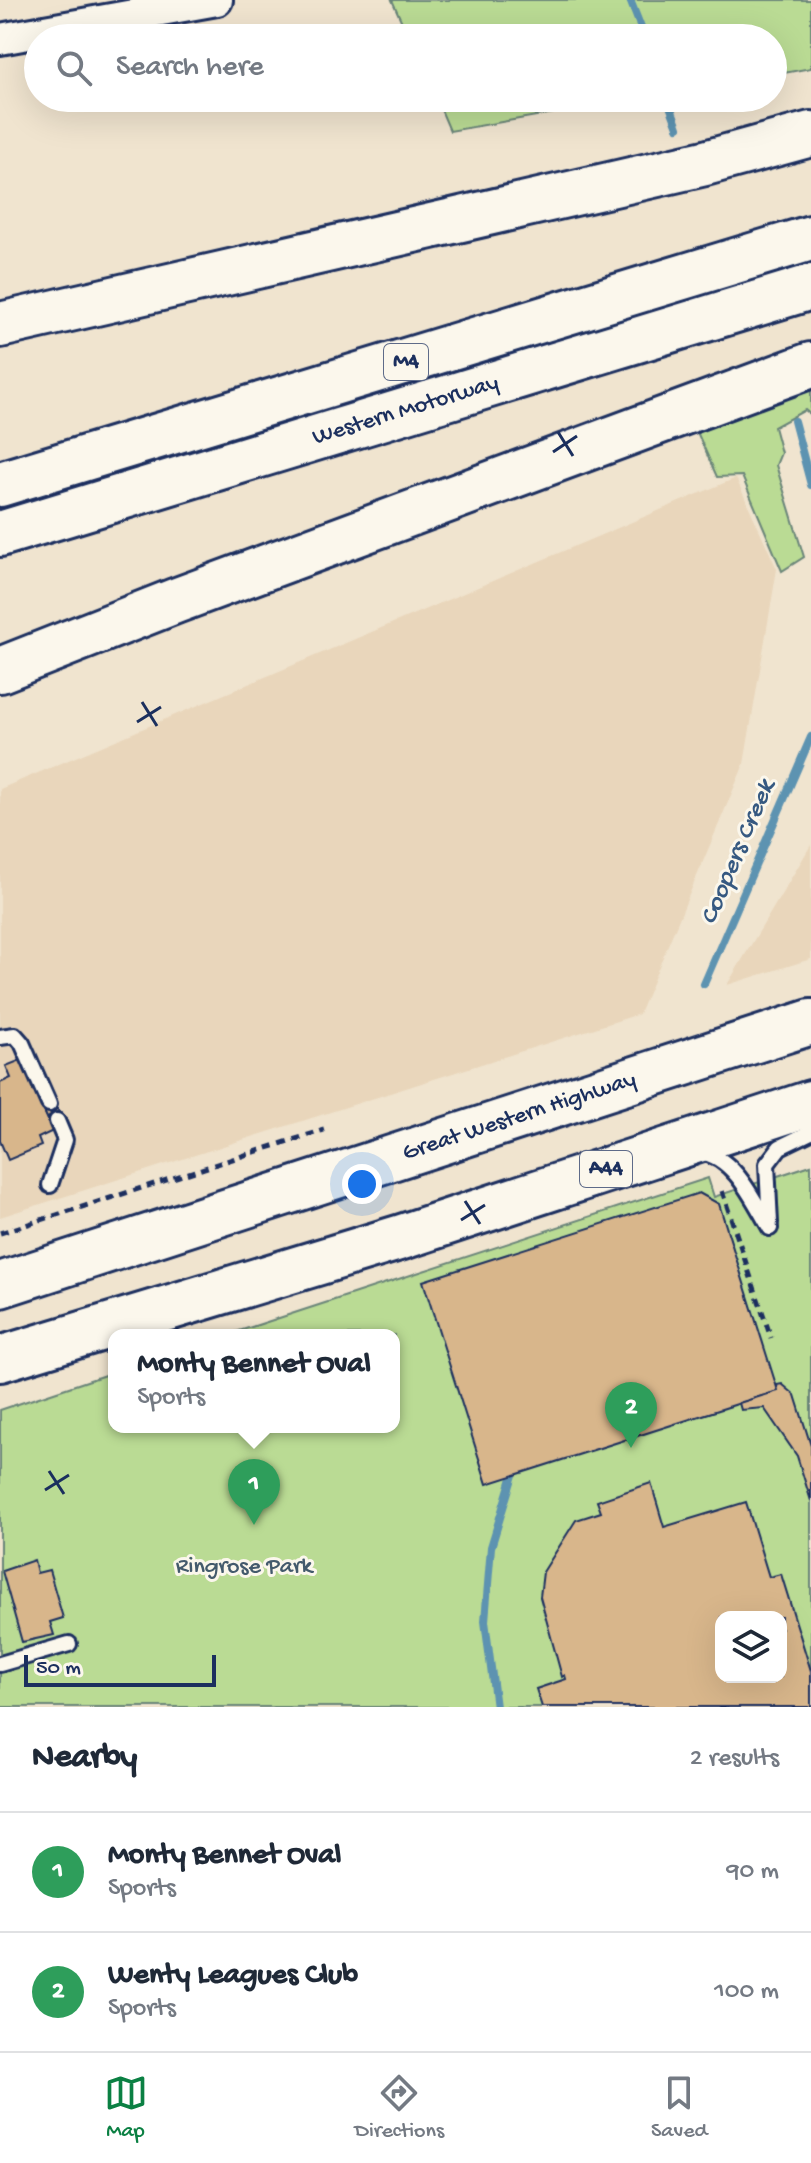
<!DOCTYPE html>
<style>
body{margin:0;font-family:"Gochi Hand",sans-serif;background:#f6f6f7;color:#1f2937}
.controls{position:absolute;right:24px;bottom:24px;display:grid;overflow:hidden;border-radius:16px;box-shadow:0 8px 32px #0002}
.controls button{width:72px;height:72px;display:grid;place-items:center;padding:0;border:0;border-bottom:2px solid #e0e1e3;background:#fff;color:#1f2937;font:40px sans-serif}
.scale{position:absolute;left:24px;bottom:20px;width:192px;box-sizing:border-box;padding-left:8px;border:4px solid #1b2f5e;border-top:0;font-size:22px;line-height:28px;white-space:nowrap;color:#1b2f5e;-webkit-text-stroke:6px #fbf7ec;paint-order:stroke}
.you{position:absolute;left:362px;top:1184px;width:28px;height:28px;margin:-20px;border:6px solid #fff;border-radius:50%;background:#1a73e8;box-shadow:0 0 0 12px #1a73e833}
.badge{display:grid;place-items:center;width:52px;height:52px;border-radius:50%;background:#0b8043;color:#fff;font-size:26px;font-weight:700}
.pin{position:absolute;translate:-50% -66px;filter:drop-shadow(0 2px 4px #0008)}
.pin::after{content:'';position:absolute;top:42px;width:28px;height:24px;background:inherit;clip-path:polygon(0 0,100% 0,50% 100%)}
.popup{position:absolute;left:108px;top:1329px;width:292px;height:104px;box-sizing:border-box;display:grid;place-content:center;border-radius:16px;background:#fff;filter:drop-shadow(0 2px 6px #0005);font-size:26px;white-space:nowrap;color:#747a83}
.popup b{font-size:30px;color:#1f2937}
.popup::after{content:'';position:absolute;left:50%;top:100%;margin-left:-16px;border:16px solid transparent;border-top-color:#fff}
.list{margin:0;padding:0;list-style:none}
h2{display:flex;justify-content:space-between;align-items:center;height:104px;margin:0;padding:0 32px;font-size:34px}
h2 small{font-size:26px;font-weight:400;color:#747a83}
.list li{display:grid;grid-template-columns:52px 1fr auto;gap:24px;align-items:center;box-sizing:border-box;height:120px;padding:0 32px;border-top:2px solid #e0e1e3}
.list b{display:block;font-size:30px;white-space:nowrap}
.list p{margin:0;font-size:26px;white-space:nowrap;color:#747a83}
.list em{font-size:26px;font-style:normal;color:#747a83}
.icon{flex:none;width:44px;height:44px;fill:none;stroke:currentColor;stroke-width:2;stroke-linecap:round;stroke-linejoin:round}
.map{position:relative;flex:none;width:811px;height:1707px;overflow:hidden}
.search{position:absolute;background:#fff;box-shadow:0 8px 32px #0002;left:24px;right:24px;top:24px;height:88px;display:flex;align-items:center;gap:20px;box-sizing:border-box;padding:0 28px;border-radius:44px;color:#747a83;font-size:30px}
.sheet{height:344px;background:#fff}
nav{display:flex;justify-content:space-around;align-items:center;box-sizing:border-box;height:112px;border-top:2px solid #e0e1e3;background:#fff;font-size:22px;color:#747a83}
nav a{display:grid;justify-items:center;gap:4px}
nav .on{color:#0b8043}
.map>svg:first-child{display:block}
.built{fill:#e9d6bb}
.green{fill:#badb94;stroke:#6a8579;stroke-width:2;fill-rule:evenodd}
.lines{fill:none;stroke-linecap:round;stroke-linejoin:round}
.stream{stroke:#5d93b1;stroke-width:8}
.building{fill:#d8b68b;stroke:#1b2f5e;stroke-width:2;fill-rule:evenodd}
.lane-casing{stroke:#1b2f5e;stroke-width:20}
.street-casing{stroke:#1b2f5e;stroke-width:36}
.highway-casing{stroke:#1b2f5e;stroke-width:50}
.path{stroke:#1b2f5e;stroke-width:5;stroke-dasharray:8 6;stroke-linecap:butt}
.lane{stroke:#fbf7ec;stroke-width:14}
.street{stroke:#fbf7ec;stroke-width:30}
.highway{stroke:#fbf7ec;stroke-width:44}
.ticks{fill:none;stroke:#1b2f5e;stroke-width:3}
.labels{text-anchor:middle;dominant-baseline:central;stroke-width:6;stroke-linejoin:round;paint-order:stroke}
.shield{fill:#fbf7ec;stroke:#5e6b89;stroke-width:2}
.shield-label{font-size:22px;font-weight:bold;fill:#1b2f5e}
.street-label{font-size:24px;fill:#1b2f5e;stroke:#fbf7ec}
.park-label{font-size:24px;fill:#435a6c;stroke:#fbf7ec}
.water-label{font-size:26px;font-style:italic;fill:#365981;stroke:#fbf7ec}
</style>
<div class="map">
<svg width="811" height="1707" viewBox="0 0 811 1707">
<rect width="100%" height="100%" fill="#f0e4cf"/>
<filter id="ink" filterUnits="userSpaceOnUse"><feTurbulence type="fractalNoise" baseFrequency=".0125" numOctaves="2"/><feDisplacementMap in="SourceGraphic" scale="16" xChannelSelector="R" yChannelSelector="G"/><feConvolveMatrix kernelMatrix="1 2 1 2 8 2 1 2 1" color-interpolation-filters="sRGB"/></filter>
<g filter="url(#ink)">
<g class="built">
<polygon points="736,478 777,569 744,764 639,1014 0,1217 0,789"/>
<polygon points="811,845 811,959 727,985"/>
</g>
<g class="green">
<polygon points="392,0 811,0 811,68 773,75 773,38 409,38"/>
<polygon points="436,98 640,98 450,131"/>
<polygon points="811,390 811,415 805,410 774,427 781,453 776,465 804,557 782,571 742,476 717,477 697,432"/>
<path d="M811 1165V1707H0V1410L114 1372V1427H394V1335H227L708 1178 714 1197ZM721 1617H781V1677H721Z"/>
</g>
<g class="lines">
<g class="stream">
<polyline points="630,0 645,38"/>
<polyline points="667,98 678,127"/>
<polyline points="794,421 811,485"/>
<polyline points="704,984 811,737"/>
<polyline points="496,1707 485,1621 491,1547 513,1475"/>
</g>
</g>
<g class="building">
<polygon points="21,1060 53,1131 38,1138 41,1146 8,1160 0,1141 0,1083 11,1078 6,1066"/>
<polygon points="54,1102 62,1118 50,1124 42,1107"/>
<polygon points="699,1193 719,1204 778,1391 487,1484 423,1281"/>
<polygon points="782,1384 795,1395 811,1446 811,1501 797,1456 764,1408 741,1410 739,1403 778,1391 777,1385"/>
<path d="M651 1483 664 1527 746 1502 769 1577 781 1574 811 1671V1707H542L536 1689 566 1679 565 1675 562 1677 540 1597 543 1572 576 1520 601 1512 597 1501ZM721 1617H781V1677H721Z"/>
<polygon points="34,1560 37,1573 49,1570 63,1618 50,1622 54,1635 22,1642 2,1571"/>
</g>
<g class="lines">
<g class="lane-casing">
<g id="lane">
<polyline points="0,1037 15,1035 22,1043 49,1104"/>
<path d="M700 1152C735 1157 753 1200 770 1228"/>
<polyline points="50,1185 65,1140 57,1121"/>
<polyline points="770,1223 767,1164 780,1147 811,1132"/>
<polyline points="0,1664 69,1644"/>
</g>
</g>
<g class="street-casing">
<polyline id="street" points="0,39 217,0"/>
</g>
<g class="highway-casing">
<g id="highway">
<polyline points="0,325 705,163 811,134"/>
<polyline points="0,484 811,238"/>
<path id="s1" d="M0 534 811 287"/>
<polyline points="0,670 175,601 811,365"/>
<path id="s2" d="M0 1285 811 1022"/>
<polyline points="0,1359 402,1237 811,1103"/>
</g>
</g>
<g class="path">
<polyline points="722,1191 771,1338"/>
<polyline points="0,1233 324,1130"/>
</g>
<use href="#lane" class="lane"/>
<use href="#street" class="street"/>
<use href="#highway" class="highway"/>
</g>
</g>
<path class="ticks" d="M558 432 573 456M553 452 577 436M142 702 157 726M137 722 161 707M465 1201 480 1224M461 1220 485 1205M49 1471 64 1494M45 1490 69 1475"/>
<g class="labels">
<g class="shield">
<rect x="384" y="344" width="44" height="36" rx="6"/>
<rect x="580" y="1151" width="52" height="36" rx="6"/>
</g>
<g class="shield-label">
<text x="406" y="362">M4</text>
<text x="606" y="1169">A44</text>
</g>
<g class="street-label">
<text stroke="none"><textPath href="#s1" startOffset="424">Western Motorway</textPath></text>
<text stroke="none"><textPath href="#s2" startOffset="546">Great Western Highway</textPath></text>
</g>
<g class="park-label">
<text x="244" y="1567">Ringrose Park</text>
</g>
<g class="water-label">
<text transform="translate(739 853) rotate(-67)">Coopers Creek</text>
</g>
</g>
</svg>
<div class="controls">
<button><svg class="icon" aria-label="layers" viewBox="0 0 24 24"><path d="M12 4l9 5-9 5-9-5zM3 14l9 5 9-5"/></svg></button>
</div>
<div class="scale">50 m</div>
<div class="you"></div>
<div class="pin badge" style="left:254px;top:1525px;background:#2e9e5b">1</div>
<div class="popup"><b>Monty Bennet Oval</b>Sports</div>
<div class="pin badge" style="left:631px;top:1448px;background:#2e9e5b">2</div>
<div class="search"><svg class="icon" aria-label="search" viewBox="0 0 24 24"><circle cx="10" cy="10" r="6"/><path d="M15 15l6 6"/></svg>Search here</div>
</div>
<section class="sheet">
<h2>Nearby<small>2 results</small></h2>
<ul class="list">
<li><span class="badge" style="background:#2e9e5b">1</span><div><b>Monty Bennet Oval</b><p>Sports</p></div><em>90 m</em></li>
<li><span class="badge" style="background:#2e9e5b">2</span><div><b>Wenty Leagues Club</b><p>Sports</p></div><em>100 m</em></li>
</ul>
</section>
<nav>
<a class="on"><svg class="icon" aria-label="map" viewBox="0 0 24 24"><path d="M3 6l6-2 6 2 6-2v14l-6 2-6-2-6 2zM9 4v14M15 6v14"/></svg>Map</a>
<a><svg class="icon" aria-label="directions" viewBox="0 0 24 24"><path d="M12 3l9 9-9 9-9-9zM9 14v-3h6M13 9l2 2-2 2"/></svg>Directions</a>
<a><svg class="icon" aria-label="saved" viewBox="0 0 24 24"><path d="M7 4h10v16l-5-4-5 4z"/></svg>Saved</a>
</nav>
